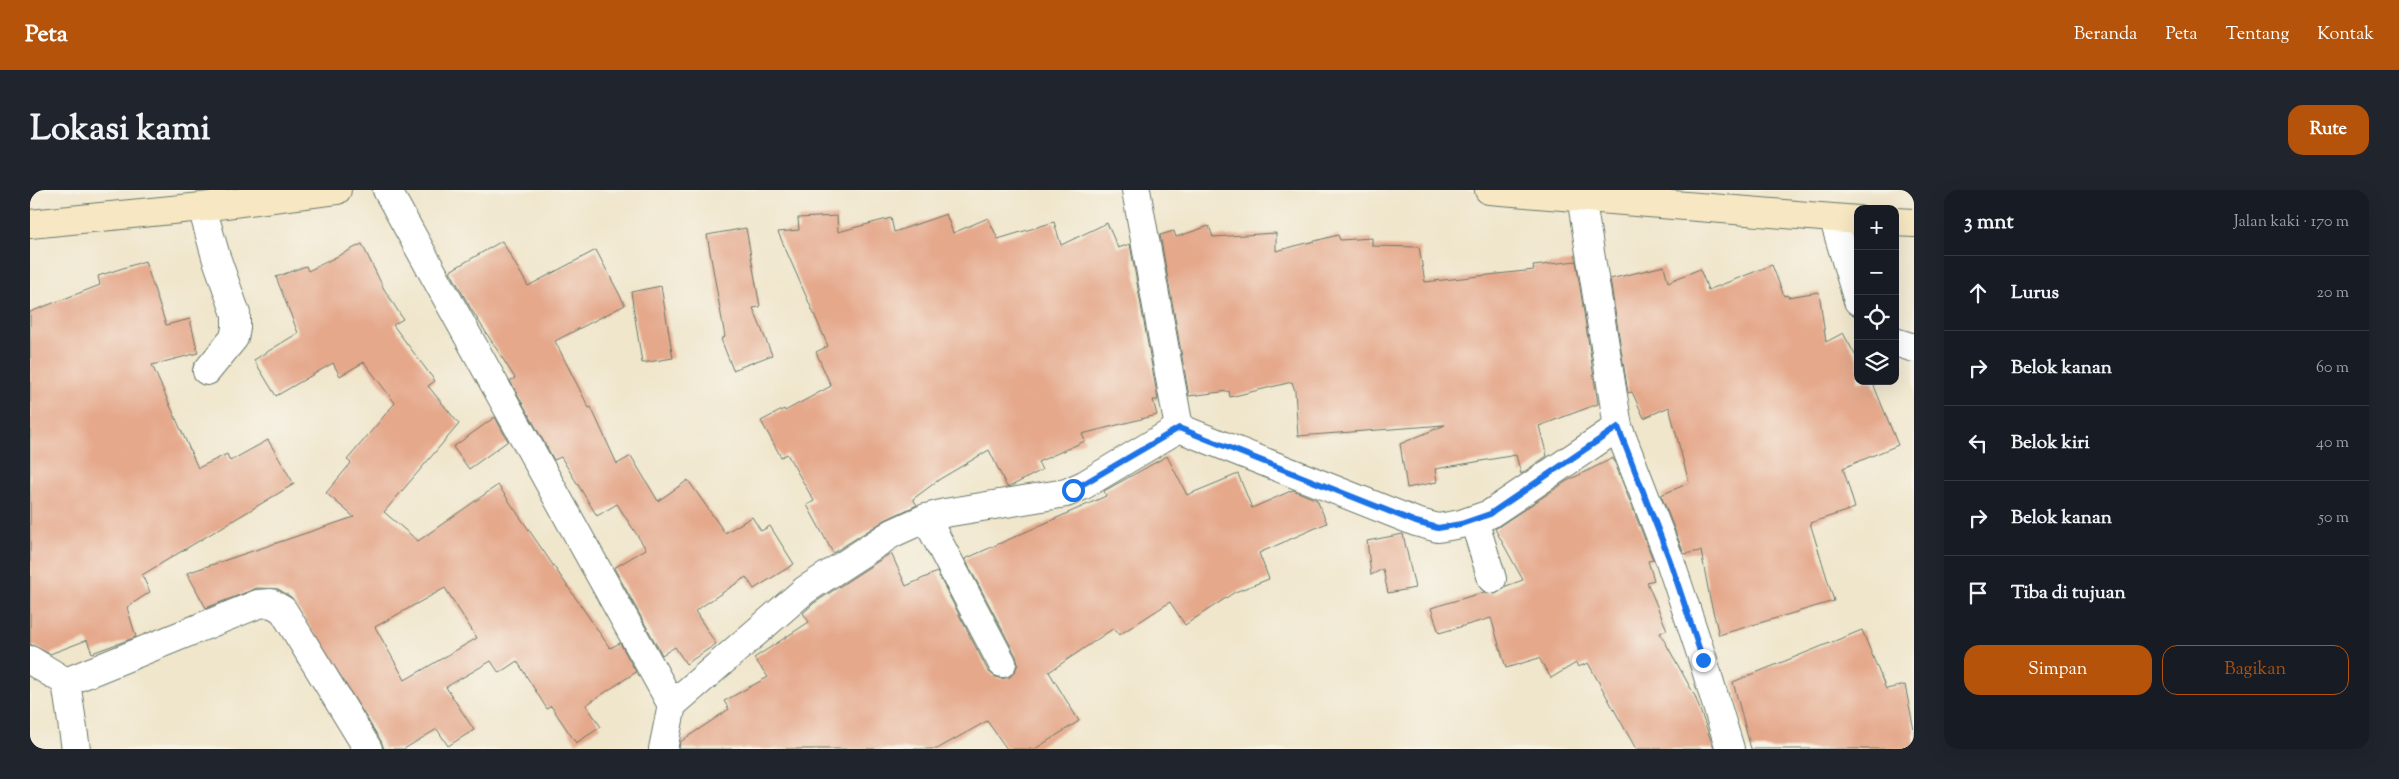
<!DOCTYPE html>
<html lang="id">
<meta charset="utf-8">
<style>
body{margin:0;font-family:"Sorts Mill Goudy",serif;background:#20242c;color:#f1f3f6}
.controls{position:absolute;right:15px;top:15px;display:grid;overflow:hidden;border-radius:10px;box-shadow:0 5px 20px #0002}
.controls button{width:45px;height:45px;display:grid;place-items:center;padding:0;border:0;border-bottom:1px solid #363941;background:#171b24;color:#f1f3f6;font:25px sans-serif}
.stop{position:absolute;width:15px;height:15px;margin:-11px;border:4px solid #1a73e8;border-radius:50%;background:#fff}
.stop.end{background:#1a73e8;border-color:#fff;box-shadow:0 1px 5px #0008}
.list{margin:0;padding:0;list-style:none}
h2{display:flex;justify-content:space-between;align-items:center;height:65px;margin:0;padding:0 20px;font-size:21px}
h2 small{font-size:16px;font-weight:400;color:#9ea1a6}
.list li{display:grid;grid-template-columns:32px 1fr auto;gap:15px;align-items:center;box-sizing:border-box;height:75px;padding:0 20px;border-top:1px solid #363941}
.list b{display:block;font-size:19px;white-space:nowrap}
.list em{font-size:16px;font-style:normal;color:#9ea1a6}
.actions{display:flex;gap:10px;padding:15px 20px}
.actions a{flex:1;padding:11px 0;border:1px solid #b45309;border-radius:15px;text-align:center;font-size:18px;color:#b45309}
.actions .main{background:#b45309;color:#fff}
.icon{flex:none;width:28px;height:28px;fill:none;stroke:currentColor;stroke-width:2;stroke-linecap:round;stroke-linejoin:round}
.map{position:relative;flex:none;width:1884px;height:559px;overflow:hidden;border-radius:15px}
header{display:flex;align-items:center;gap:30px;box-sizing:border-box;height:70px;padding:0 25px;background:#b45309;color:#fff}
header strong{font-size:24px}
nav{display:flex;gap:28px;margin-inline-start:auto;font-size:18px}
.intro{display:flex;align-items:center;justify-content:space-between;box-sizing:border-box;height:120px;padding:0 30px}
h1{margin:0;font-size:35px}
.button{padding:12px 22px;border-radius:15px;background:#b45309;color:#fff;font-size:18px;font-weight:700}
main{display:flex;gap:30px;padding:0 30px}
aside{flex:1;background:#171b24;border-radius:15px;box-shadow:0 5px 20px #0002}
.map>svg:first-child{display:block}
.building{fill:#e5a88b;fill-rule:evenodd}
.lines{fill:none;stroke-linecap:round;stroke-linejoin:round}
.street-casing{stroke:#687869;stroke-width:30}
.secondary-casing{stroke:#687869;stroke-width:30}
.street{stroke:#fff;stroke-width:28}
.secondary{stroke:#f7e8c3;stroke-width:28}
.route{stroke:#1a73e8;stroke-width:6}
</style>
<header>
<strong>Peta</strong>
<nav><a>Beranda</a><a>Peta</a><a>Tentang</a><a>Kontak</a></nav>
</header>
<div class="intro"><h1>Lokasi kami</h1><a class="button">Rute</a></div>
<main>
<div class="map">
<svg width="1884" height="559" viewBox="0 0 1884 559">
<rect width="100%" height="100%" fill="#f7f3e8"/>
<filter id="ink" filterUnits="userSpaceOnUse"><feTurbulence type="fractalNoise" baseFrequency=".02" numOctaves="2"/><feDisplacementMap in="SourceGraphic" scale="10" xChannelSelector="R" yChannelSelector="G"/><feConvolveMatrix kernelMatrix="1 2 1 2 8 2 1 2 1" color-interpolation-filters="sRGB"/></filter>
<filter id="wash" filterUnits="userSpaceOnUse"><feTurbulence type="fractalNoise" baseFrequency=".0096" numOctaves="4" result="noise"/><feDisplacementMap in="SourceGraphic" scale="20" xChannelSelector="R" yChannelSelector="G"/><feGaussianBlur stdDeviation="1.12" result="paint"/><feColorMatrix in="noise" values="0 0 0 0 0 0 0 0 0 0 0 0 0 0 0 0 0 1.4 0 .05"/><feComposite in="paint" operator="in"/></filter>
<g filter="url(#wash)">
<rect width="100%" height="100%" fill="#f0e6cc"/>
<g id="blocks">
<g class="building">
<polygon points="916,24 923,43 958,28 968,49 1024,32 1031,55 1077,33 1088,58 1100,54 1128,210 1123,210 1127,225 1052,244 1055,251 1008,272 1012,280 981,296 977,297 959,260 910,289 883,309 887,315 855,330 803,363 777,315 784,311 757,264 751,267 731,231 754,219 755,221 801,196 786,162 798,156 748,42 769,40 768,28 807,26 808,42 861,28 864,42"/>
<polygon points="1179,36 1183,47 1246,43 1246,61 1308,45 1310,50 1342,48 1342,56 1389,57 1395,92 1504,80 1503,76 1546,71 1568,214 1509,236 1517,266 1491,284 1486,265 1405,279 1407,292 1377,298 1370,254 1415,235 1268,246 1265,201 1262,192 1200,207 1199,201 1159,206 1130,45 1144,41 1146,47"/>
<polygon points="716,38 730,117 723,118 742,165 703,180 691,149 695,147 677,45"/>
<polygon points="472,51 498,96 566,60 595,115 525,151 559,218 561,217 587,274 601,266 628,311 658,290 695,343 722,327 731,341 740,336 764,374 724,399 716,387 665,421 686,454 656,474 645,457 632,465 584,378 616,359 587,314 567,326 531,267 524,270 480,191 485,188 441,119 420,81"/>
<path d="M332 54 354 99 373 129 363 135 405 191 398 196 429 234 354 322 388 351 468 295 580 458 590 453 606 482 556 515 571 537 546 553 521 516 517 519 487 471 469 483 461 471 416 497 444 540 418 556 407 539 374 559H354L351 551 261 407 248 399 227 398 176 418 157 383 324 327 296 303 321 273 317 270 365 213 334 172 310 186 303 173 246 206 224 170 268 143 246 87 276 76 278 81ZM415 398 447 448 375 490 345 437Z"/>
<polygon points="115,71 136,135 160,129 168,163 122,175 168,278 197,264 200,271 238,250 264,294 112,385 120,402 97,417 106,447 62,463 57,450 20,464 0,454 0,122 70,95 68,86"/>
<polygon points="1742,75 1754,106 1757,105 1758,107 1789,102 1796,152 1813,143 1828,170 1828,191 1842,191 1868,255 1813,278 1825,318 1780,333 1804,411 1689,445 1680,409 1671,361 1654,364 1631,305 1659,293 1639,217 1614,228 1602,202 1598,203 1580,89 1634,76 1638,92 1670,79 1678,100"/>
<polygon points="631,96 643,168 612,173 601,102"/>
<polygon points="465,227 478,251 439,279 423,257"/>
<polygon points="1137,266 1157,305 1208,284 1222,318 1263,300 1287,310 1297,333 1229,363 1239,389 1205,402 1155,435 1140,412 1089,445 1084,438 1019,482 1049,531 1005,559 977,559 957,531 907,559 649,559 650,552 699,519 694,511 738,487 724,468 779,432 773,423 784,413 861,363 876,396 907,382 958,481 964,486 971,489 980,487 985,481 988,474 986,466 935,369 1076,306 1074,301"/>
<polygon points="1583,268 1623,370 1618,371 1624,390 1617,392 1637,440 1630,443 1665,506 1684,559 1606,559 1558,473 1548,477 1546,473 1521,488 1509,468 1476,478 1461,428 1409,443 1401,418 1454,402 1466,404 1476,396 1493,390 1465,339 1537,291"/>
<polygon points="1373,344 1385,398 1358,403 1353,379 1341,385 1337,351"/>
<polygon points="1832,440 1856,499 1875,495 1884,540 1884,559 1721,559 1703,492"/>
</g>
</g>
</g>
<g filter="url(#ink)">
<use href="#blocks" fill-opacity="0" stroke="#687869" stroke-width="1"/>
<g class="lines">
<g class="street-casing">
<g id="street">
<polyline points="357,0 642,515"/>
<polyline points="1106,0 1149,238"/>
<polyline points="1550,0 1588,237 1639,368 1673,470 1700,559"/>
<polyline points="172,17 186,67 206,124 206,138 204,148 177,181"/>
<polyline points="1804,30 1828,111"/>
<polyline points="1865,152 1884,158"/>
<polyline points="896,328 972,473"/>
<polyline points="1444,330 1462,389"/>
<polyline points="0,470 36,492 228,414 241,413 253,420 338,559"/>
<polyline points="36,492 46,559"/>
<polyline points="633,559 642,515 775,400 863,343 896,328 915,323 1036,303 1054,295 1149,238 1386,332 1408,338 1431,334 1460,324 1588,237"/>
</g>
</g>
<g class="secondary-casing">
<g id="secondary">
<polyline points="1459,0 1828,30"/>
<polyline points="1865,32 1884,33"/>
<polyline points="0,34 172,17 307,0"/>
</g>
</g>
<use href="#street" class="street"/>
<use href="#secondary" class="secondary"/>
</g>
</g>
<g class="lines" filter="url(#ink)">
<polyline class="route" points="1043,300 1149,238 1386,332 1408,338 1431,334 1460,324 1588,237 1639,368 1673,470"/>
</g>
</svg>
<div class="controls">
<button>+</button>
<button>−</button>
<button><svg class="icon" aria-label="locate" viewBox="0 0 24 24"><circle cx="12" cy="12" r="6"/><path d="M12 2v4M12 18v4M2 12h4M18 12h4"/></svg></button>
<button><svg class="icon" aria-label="layers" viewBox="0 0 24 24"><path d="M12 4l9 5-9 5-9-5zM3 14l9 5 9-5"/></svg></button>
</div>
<div class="stop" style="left:1043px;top:300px"></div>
<div class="stop end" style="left:1673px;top:470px"></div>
</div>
<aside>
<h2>3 mnt<small>Jalan kaki · 170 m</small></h2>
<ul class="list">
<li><svg class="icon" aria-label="ahead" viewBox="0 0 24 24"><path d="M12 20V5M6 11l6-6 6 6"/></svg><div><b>Lurus</b></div><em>20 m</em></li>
<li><svg class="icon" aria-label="right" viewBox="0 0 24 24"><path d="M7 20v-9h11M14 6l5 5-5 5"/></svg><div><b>Belok kanan</b></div><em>60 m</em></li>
<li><svg class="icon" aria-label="left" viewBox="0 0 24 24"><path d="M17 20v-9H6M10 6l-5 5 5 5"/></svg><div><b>Belok kiri</b></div><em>40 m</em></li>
<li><svg class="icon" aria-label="right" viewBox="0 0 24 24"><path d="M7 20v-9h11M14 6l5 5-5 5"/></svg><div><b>Belok kanan</b></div><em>50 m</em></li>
<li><svg class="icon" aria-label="arrive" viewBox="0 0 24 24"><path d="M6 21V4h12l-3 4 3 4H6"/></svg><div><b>Tiba di tujuan</b></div></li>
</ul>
<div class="actions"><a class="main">Simpan</a><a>Bagikan</a></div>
</aside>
</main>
